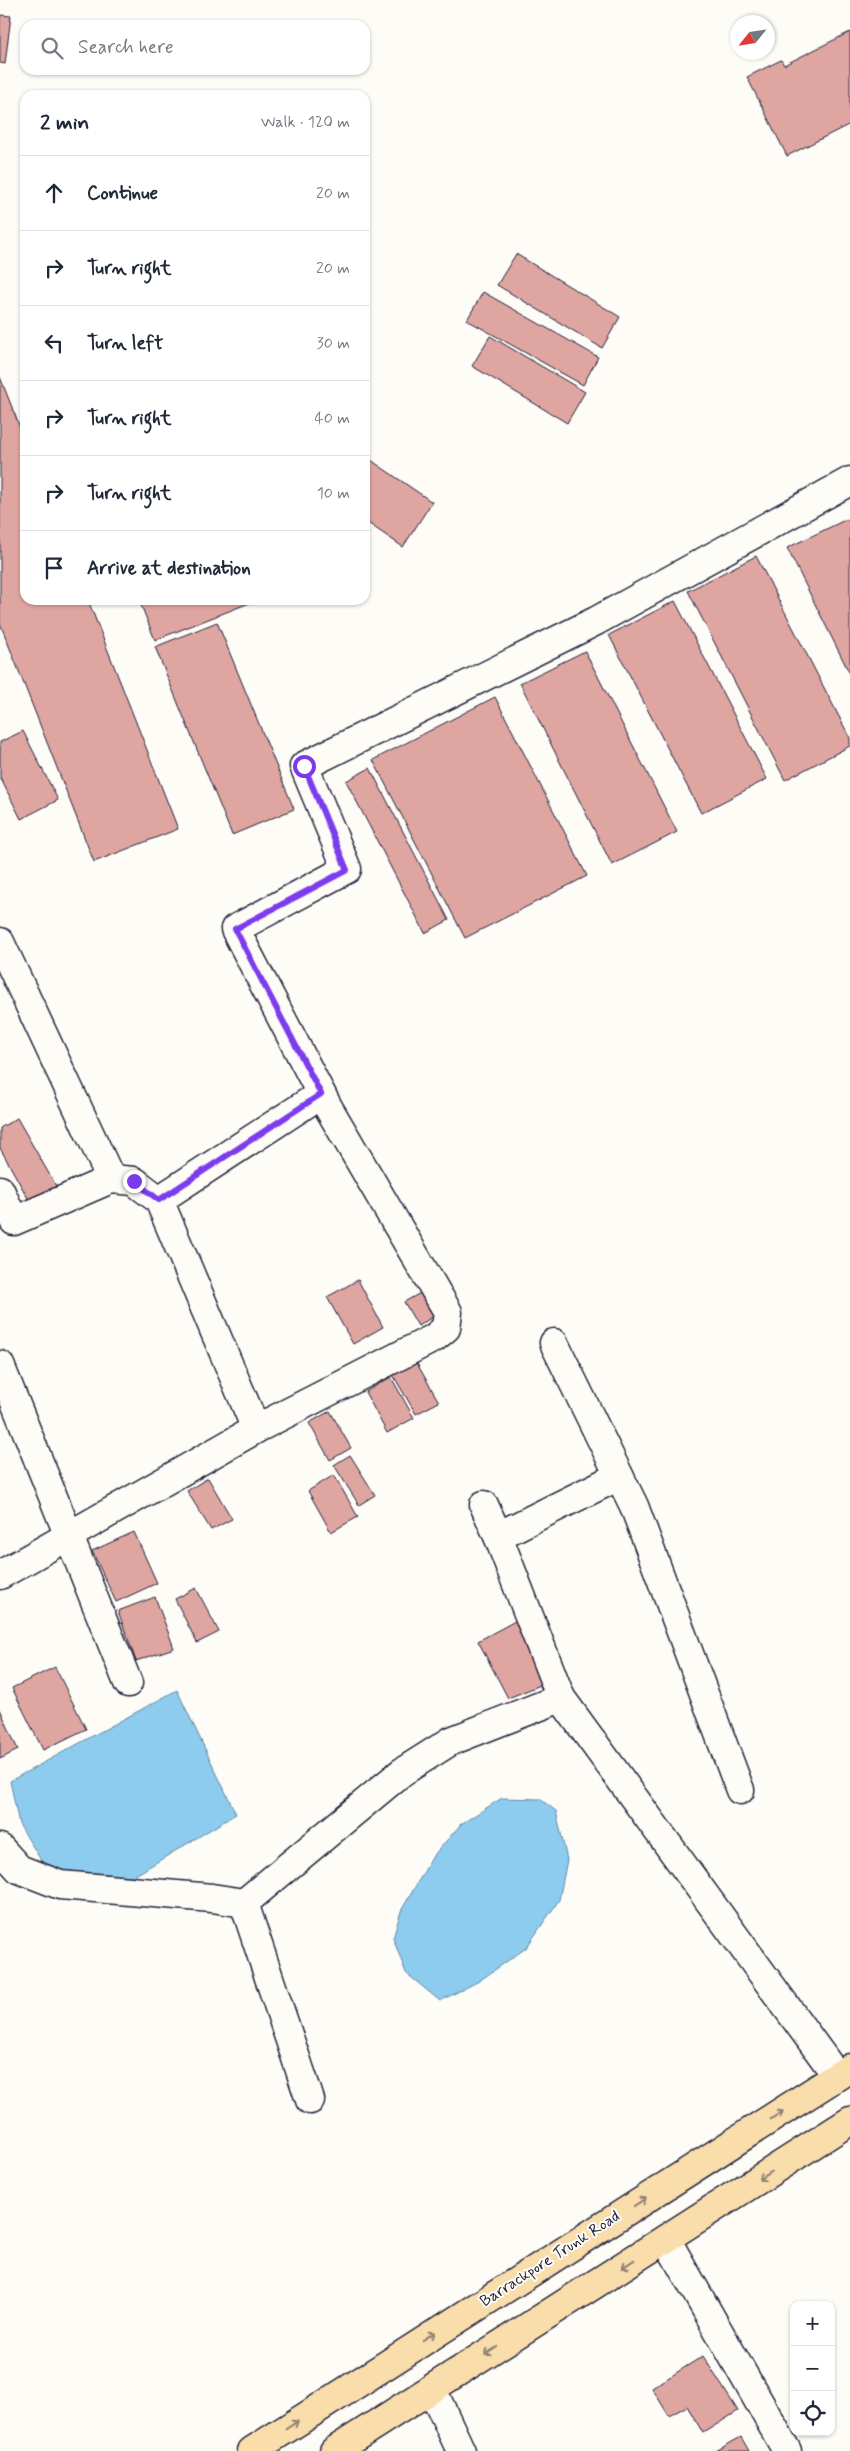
<!DOCTYPE html>
<meta charset="utf-8">
<style>
body{margin:0;font-family:Mynerve,sans-serif;background:#f6f6f7;color:#1f2937}
.controls{position:absolute;right:15px;bottom:15px;display:grid;overflow:hidden;border-radius:10px;box-shadow:0 1px 4px #0004}
.controls button{width:45px;height:45px;display:grid;place-items:center;padding:0;border:0;border-bottom:1px solid #e0e1e3;background:#fff;color:#1f2937;font:25px sans-serif}
.compass{position:absolute;left:730px;top:15px;width:45px;height:45px;border-radius:50%;background:#fff;box-shadow:0 1px 4px #0004;rotate:240deg}
.stop{position:absolute;width:15px;height:15px;margin:-11px;border:4px solid #7c3aed;border-radius:50%;background:#fff}
.stop.end{background:#7c3aed;border-color:#fff;box-shadow:0 1px 5px #0008}
.list{margin:0;padding:0;list-style:none}
h2{display:flex;justify-content:space-between;align-items:center;height:65px;margin:0;padding:0 20px;font-size:21px}
h2 small{font-size:16px;font-weight:400;color:#747a83}
.list li{display:grid;grid-template-columns:32px 1fr auto;gap:15px;align-items:center;box-sizing:border-box;height:75px;padding:0 20px;border-top:1px solid #e0e1e3}
.list b{display:block;font-size:19px;white-space:nowrap}
.list em{font-size:16px;font-style:normal;color:#747a83}
.icon{flex:none;width:28px;height:28px;fill:none;stroke:currentColor;stroke-width:2;stroke-linecap:round;stroke-linejoin:round}
.map{position:relative;flex:none;width:850px;height:2451px;overflow:hidden}
.search{position:absolute;background:#fff;box-shadow:0 1px 4px #0004;left:20px;top:20px;width:350px;height:55px;display:flex;align-items:center;gap:12px;box-sizing:border-box;padding:0 18px;border-radius:15px;color:#747a83;font-size:19px}
.panel{position:absolute;background:#fff;box-shadow:0 1px 4px #0004;left:20px;top:90px;width:350px;height:515px;border-radius:15px}
.map>svg:first-child{display:block}
.water{fill:#8dccee;stroke:#6288a6}
.building{fill:#dfa5a1;stroke:#22223b}
.lines{fill:none;stroke-linecap:round;stroke-linejoin:round}
.minor-casing{stroke:#22223b;stroke-width:31}
.primary-casing{stroke:#22223b;stroke-width:31}
.minor{stroke:#fdfcf7;stroke-width:28}
.primary{stroke:#f9ddab;stroke-width:28}
.oneway{stroke:#8e8073}
.route{stroke:#7c3aed;stroke-width:6}
.labels{text-anchor:middle;dominant-baseline:central;stroke-width:4;stroke-linejoin:round;paint-order:stroke}
.street-label{font-size:16px;fill:#22223b;stroke:#fdfcf7}
</style>
<div class="map">
<svg width="850" height="2451" viewBox="0 0 850 2451">
<rect width="100%" height="100%" fill="#fdfcf7"/>
<filter id="ink" filterUnits="userSpaceOnUse"><feTurbulence type="fractalNoise" baseFrequency=".02" numOctaves="2"/><feDisplacementMap in="SourceGraphic" scale="10" xChannelSelector="R" yChannelSelector="G"/><feConvolveMatrix kernelMatrix="1 2 1 2 8 2 1 2 1" color-interpolation-filters="sRGB"/></filter>
<g filter="url(#ink)">
<g class="water">
<polygon points="177,1690 236,1814 134,1876 47,1870 19,1824 10,1781"/>
<polygon points="502,1798 540,1799 556,1811 567,1860 559,1900 526,1948 479,1981 440,2001 406,1973 393,1938 401,1911 433,1856 461,1824"/>
</g>
<g class="building">
<polygon points="0,15 11,16 5,64 0,63"/>
<polygon points="850,32 850,124 787,156 747,77 781,60 784,65"/>
<polygon points="516,254 620,317 602,348 497,285"/>
<polygon points="483,292 598,357 583,385 467,320"/>
<polygon points="490,336 585,392 567,423 472,366"/>
<polygon points="0,377 25,440 25,600 88,600 178,829 94,862 0,623"/>
<polygon points="365,456 432,502 403,547 365,521"/>
<polygon points="847,519 850,524 850,674 787,548"/>
<polygon points="756,556 850,738 850,746 785,780 688,591"/>
<polygon points="139,600 257,600 155,640"/>
<polygon points="675,601 767,779 701,813 609,635"/>
<polygon points="217,622 294,809 232,835 155,647"/>
<polygon points="585,651 677,832 612,865 520,683"/>
<polygon points="495,697 587,876 465,938 373,760"/>
<polygon points="23,731 58,800 21,819 0,777 0,742"/>
<polygon points="370,768 449,920 425,933 346,781"/>
<polygon points="17,1118 56,1186 30,1202 0,1148 0,1128"/>
<polygon points="358,1280 383,1327 353,1344 327,1297"/>
<polygon points="426,1290 439,1313 418,1326 404,1302"/>
<polygon points="416,1362 439,1402 416,1414 393,1375"/>
<polygon points="391,1377 414,1418 387,1433 365,1392"/>
<polygon points="330,1411 351,1448 330,1460 309,1423"/>
<polygon points="350,1455 375,1495 359,1505 334,1465"/>
<polygon points="334,1475 358,1517 331,1532 308,1491"/>
<polygon points="208,1478 232,1519 211,1530 187,1491"/>
<polygon points="134,1532 157,1583 116,1602 92,1551"/>
<polygon points="196,1588 219,1632 197,1643 175,1599"/>
<polygon points="155,1597 174,1648 136,1661 118,1611"/>
<polygon points="517,1620 543,1684 508,1698 478,1641"/>
<polygon points="55,1667 86,1729 43,1750 12,1688"/>
<polygon points="0,1709 18,1750 0,1759"/>
<polygon points="703,2356 738,2411 703,2433 687,2406 669,2416 652,2388"/>
<polygon points="741,2437 749,2451 716,2451"/>
</g>
<g class="lines">
<g class="minor-casing">
<g id="minor">
<polyline points="0,942 111,1179"/>
<polyline points="0,1190 14,1221 111,1179 134,1181 159,1200"/>
<polyline points="554,1343 634,1506 740,1790"/>
<polyline points="0,1365 128,1683"/>
<polyline points="256,1429 159,1200 321,1094"/>
<polyline points="484,1505 498,1536 561,1698"/>
<polyline points="498,1536 619,1476"/>
<polyline points="0,1575 256,1429 434,1338 446,1328 448,1312 328,1107 235,929 347,869 304,766 596,621 850,481"/>
<polyline points="0,1848 19,1869 60,1885 212,1898 244,1903 402,1772 451,1741 561,1698 837,2076"/>
<polyline points="244,1903 310,2100"/>
<polyline points="666,2239 787,2451"/>
<polyline points="432,2389 461,2451"/>
</g>
</g>
<g class="primary-casing">
<g id="primary">
<polyline points="252,2451 850,2068"/>
<polyline points="334,2451 850,2121"/>
</g>
</g>
<use href="#minor" class="minor"/>
<use href="#primary" class="primary"/>
</g>
<defs><path id="oneway-shaft" d="M-6 0H5M1.5-3L5.5 0L1.5 3" fill="none" stroke-width="1.6" stroke-linecap="round" stroke-linejoin="round" transform="scale(1.25)"/></defs>
<g class="oneway">
<use href="#oneway-shaft" transform="translate(777 2115) rotate(-33)"/>
<use href="#oneway-shaft" transform="translate(765 2176) rotate(147)"/>
<use href="#oneway-shaft" transform="translate(640 2202) rotate(-33)"/>
<use href="#oneway-shaft" transform="translate(628 2264) rotate(147)"/>
<use href="#oneway-shaft" transform="translate(429 2336) rotate(-33)"/>
<use href="#oneway-shaft" transform="translate(491 2351) rotate(147)"/>
<use href="#oneway-shaft" transform="translate(292 2425) rotate(-33)"/>
</g>
</g>
<g class="lines" filter="url(#ink)">
<polyline class="route" points="134,1181 159,1200 321,1094 235,929 347,870 304,766"/>
</g>
<g class="labels">
<g class="street-label">
<text transform="translate(550 2259) rotate(-33)">Barrackpore Trunk Road</text>
</g>
</g>
</svg>
<div class="controls">
<button>+</button>
<button>−</button>
<button><svg class="icon" aria-label="locate" viewBox="0 0 24 24"><circle cx="12" cy="12" r="6"/><path d="M12 2v4M12 18v4M2 12h4M18 12h4"/></svg></button>
</div>
<svg class="compass" viewBox="-18 -18 36 36"><path d="M0-13l5 13h-10z" fill="#e53935"/><path d="M0 13l5-13h-10z" fill="#747a83"/></svg>
<div class="stop" style="left:304px;top:766px"></div>
<div class="stop end" style="left:134px;top:1181px"></div>
<div class="search"><svg class="icon" aria-label="search" viewBox="0 0 24 24"><circle cx="10" cy="10" r="6"/><path d="M15 15l6 6"/></svg>Search here</div>
<section class="panel">
<h2>2 min<small>Walk · 120 m</small></h2>
<ul class="list">
<li><svg class="icon" aria-label="ahead" viewBox="0 0 24 24"><path d="M12 20V5M6 11l6-6 6 6"/></svg><div><b>Continue</b></div><em>20 m</em></li>
<li><svg class="icon" aria-label="right" viewBox="0 0 24 24"><path d="M7 20v-9h11M14 6l5 5-5 5"/></svg><div><b>Turn right</b></div><em>20 m</em></li>
<li><svg class="icon" aria-label="left" viewBox="0 0 24 24"><path d="M17 20v-9H6M10 6l-5 5 5 5"/></svg><div><b>Turn left</b></div><em>30 m</em></li>
<li><svg class="icon" aria-label="right" viewBox="0 0 24 24"><path d="M7 20v-9h11M14 6l5 5-5 5"/></svg><div><b>Turn right</b></div><em>40 m</em></li>
<li><svg class="icon" aria-label="right" viewBox="0 0 24 24"><path d="M7 20v-9h11M14 6l5 5-5 5"/></svg><div><b>Turn right</b></div><em>10 m</em></li>
<li><svg class="icon" aria-label="arrive" viewBox="0 0 24 24"><path d="M6 21V4h12l-3 4 3 4H6"/></svg><div><b>Arrive at destination</b></div></li>
</ul>
</section>
</div>
